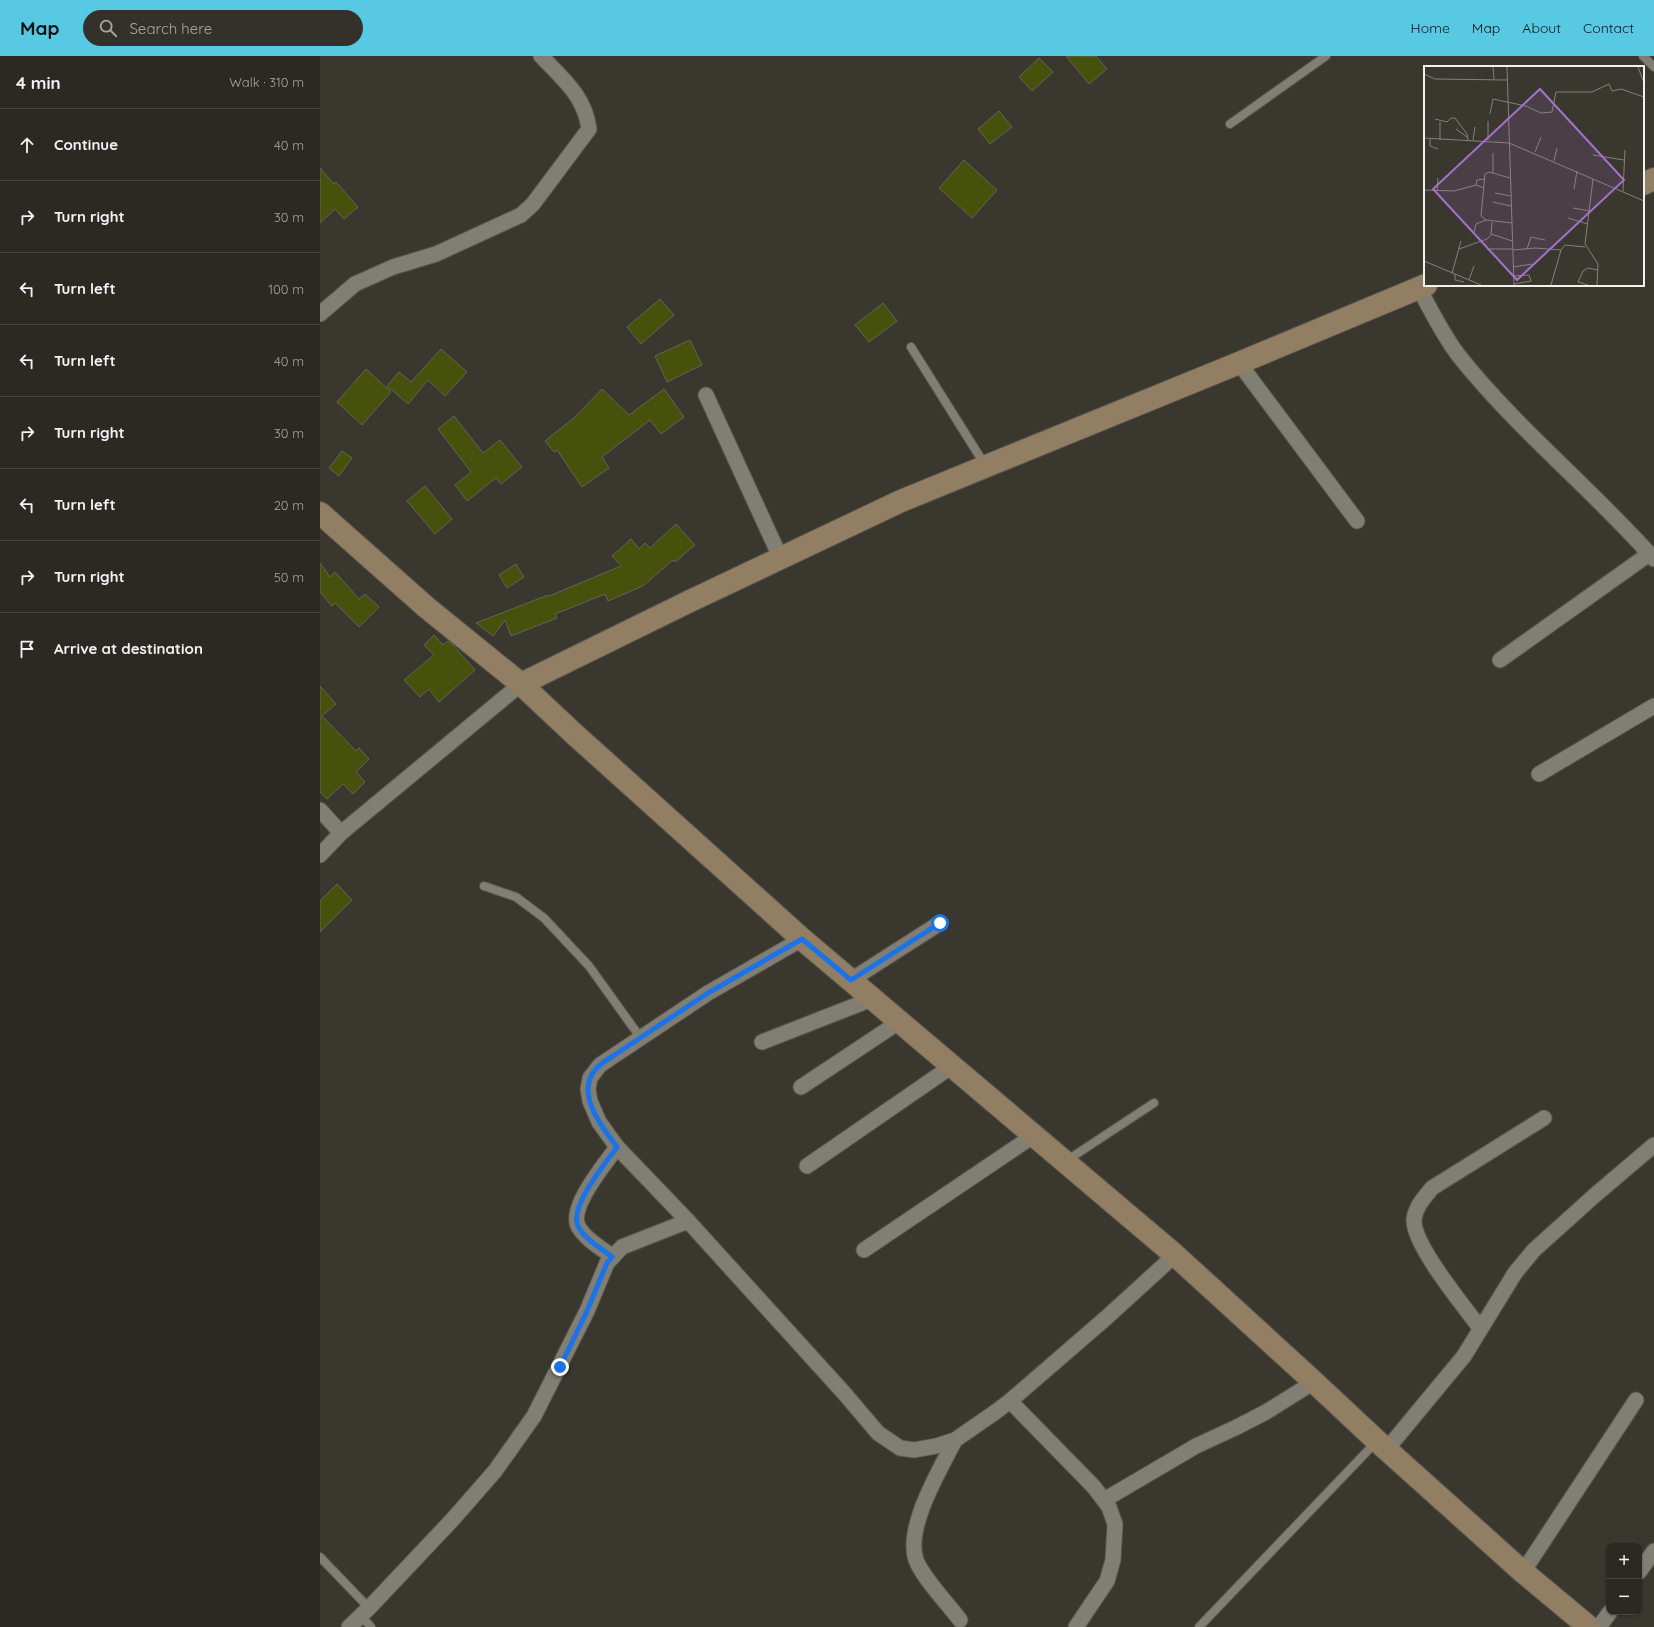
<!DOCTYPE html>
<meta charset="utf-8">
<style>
body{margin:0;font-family:Quicksand,sans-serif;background:#34312b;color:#f1f3f6}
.controls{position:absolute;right:12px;bottom:12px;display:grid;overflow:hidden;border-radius:8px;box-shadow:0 1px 3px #0004}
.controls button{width:36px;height:36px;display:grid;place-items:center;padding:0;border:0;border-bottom:1px solid #484541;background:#2c2923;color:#f1f3f6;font:20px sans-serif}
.stop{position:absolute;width:12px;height:12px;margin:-9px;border:3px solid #1a73e8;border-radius:50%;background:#fff}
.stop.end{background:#1a73e8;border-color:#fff;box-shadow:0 1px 4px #0008}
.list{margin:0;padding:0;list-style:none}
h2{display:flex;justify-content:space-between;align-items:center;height:52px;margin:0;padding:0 16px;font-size:17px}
h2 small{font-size:13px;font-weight:400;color:#a6a6a6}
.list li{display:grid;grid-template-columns:26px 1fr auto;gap:12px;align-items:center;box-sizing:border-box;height:72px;padding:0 16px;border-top:1px solid #484541}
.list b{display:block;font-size:15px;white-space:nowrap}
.list em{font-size:13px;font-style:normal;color:#a6a6a6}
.icon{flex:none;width:22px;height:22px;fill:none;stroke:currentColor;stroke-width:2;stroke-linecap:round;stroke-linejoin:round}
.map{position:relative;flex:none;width:1334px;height:1571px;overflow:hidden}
header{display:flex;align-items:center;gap:24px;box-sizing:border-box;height:56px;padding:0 20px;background:#57c9e2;color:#111}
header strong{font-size:19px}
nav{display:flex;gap:22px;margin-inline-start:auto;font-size:14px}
.search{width:280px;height:36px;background:#34312b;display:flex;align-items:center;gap:10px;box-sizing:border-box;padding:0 14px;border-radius:22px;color:#a6a6a6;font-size:15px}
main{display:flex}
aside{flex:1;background:#2c2923}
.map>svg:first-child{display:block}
.building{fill:#46510b;stroke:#62645b}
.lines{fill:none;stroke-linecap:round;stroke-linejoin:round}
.lane-casing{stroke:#57564e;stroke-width:10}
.street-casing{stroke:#57564e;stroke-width:17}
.secondary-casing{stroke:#57564e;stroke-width:24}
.lane{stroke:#817e74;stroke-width:8}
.street{stroke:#817e74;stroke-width:15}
.secondary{stroke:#927f63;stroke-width:22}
.route{stroke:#1a73e8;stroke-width:5}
.inset-road{fill:none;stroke:#84817b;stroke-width:1}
.view{fill:#a571cf;fill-opacity:0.15;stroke:#a571cf;stroke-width:2}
.inset-edge{fill:none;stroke:#f2f1ec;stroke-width:2}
</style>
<header>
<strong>Map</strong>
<div class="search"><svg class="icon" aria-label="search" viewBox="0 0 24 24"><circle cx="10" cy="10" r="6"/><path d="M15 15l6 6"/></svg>Search here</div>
<nav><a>Home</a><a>Map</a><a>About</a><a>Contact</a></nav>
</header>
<main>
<aside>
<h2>4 min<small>Walk · 310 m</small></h2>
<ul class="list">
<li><svg class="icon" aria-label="ahead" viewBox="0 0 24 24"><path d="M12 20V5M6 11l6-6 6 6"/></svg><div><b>Continue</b></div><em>40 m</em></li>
<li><svg class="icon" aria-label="right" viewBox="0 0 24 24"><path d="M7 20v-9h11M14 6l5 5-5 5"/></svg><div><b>Turn right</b></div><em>30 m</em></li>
<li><svg class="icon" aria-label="left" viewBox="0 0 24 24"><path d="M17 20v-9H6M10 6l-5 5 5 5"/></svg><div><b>Turn left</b></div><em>100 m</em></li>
<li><svg class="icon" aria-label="left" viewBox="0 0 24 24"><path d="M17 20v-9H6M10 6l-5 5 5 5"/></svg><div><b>Turn left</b></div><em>40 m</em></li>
<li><svg class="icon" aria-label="right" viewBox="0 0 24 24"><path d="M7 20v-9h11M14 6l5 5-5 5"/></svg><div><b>Turn right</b></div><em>30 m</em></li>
<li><svg class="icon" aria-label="left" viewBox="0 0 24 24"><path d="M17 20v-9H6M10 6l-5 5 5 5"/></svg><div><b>Turn left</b></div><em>20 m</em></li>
<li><svg class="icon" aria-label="right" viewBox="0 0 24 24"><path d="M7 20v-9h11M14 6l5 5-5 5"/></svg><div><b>Turn right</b></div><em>50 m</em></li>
<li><svg class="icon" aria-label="arrive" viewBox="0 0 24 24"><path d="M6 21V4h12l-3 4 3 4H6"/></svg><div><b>Arrive at destination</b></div></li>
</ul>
</aside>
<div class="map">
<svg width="1334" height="1571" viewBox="0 0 1334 1571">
<rect width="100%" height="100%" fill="#3a372f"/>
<g class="building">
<polygon points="746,0 776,0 787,13 769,28"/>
<polygon points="719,2 733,16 712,35 699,21"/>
<polygon points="679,55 692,71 670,88 658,73"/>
<polygon points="644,104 677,134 652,162 619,132"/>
<polygon points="0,112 14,128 16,126 38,151 24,163 15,153 0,167"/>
<polygon points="340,243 354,259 321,288 307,271"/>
<polygon points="563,247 577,265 549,286 535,269"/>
<polygon points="370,284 382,309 347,326 335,300"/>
<polygon points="121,293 147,316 125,340 108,324 88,348 67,330 79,316 91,326"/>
<polygon points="46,313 71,336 42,369 17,346"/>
<polygon points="282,333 309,359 344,333 364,361 341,378 330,364 282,401 289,412 262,431 237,394 234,396 225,385 255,361"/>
<polygon points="134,360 163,397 180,384 202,411 181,428 176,422 147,445 135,429 151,416 118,373"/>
<polygon points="22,395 32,402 19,420 9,412"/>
<polygon points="105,430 132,463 115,478 87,445"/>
<polygon points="356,468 375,489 355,506 353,504 323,530 288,545 285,538 235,558 237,562 191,580 185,564 173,580 156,567 228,539 229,540 301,510 292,500 311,483 319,493 325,487 330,492"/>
<polygon points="0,507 10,521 15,516 39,543 45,538 59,551 39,571 15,547 12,550 0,536"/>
<polygon points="196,508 204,521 187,532 179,519"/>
<polygon points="114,579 123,589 128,585 132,588 155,614 119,646 109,633 100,641 84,624 114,599 104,589"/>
<polygon points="0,630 16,648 2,660 36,695 39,692 49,703 36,716 45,726 33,738 23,728 7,743 0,736"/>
<polygon points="17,828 32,844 0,876 0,845"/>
</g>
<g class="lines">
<g class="lane-casing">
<g id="lane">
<polyline points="1323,0 1334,11"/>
<polyline points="910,68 1006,0"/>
<polyline points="591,291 665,409"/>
<polyline points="164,830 196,841 224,862 269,910 320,981"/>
<polyline points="746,1105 834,1047"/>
<polyline points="0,1501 49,1552"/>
<polyline points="41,1560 51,1571"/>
<polyline points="879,1571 1057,1385"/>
</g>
</g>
<g class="street-casing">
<g id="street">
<path d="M1099 232C1111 255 1123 279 1139 300 1198 374 1272 433 1334 503"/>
<path d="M0 258 35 228 73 211 116 198 201 159 213 148 269 73C265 40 242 22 221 0"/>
<polyline points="919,307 1037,465"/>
<polyline points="386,339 461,503"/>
<polyline points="1180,604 1329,498"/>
<polyline points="1219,718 1334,650"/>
<polyline points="0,754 21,777"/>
<polyline points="0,799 21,777 201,628"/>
<polyline points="482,883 388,937 280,1009 270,1022 268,1033 270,1045 279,1066 297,1091 368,1165 524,1337 558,1377 580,1392 594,1394 616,1390 635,1384 674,1357 690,1345 786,1262 855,1199"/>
<polyline points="531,924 620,867"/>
<polyline points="442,986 552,943"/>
<polyline points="481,1031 579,966"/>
<polyline points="487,1110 632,1010"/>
<polyline points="544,1194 713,1080"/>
<path d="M293 1201C281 1192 265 1183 258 1170 249 1150 286 1107 297 1091"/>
<path d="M1160 1272C1144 1250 1092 1188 1094 1163 1096 1150 1104 1142 1112 1132L1224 1062"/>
<polyline points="690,1345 774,1431 789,1451 795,1468 793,1504 787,1525 756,1571"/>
<path d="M635 1384C620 1414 585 1471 596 1504 603 1522 628 1548 640 1564"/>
<polyline points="1067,1393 1144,1300 1195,1217 1214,1194 1274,1140 1334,1089"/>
<polyline points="784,1444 876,1390 917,1371 946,1356 994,1326"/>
<polyline points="1203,1516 1316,1344"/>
<polyline points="1319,1516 1334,1495"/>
<polyline points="29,1571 49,1552 133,1463 175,1415 214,1360 267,1255 287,1207 302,1191 368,1165"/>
<polyline points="1279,1571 1290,1556"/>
</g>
</g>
<g class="secondary-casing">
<g id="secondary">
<polyline points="1323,128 1334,123"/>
<polyline points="0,457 106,551 201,628 252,676 482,883 855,1199 994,1326 1057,1385 1203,1516 1269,1571"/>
<polyline points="201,628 368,546 581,445 919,307 1106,229"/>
</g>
</g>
<use href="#lane" class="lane"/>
<use href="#street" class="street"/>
<use href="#secondary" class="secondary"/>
</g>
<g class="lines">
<path class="route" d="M240 1311 267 1255 287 1207 292 1201C281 1192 264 1183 258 1170 249 1150 286 1107 297 1091 283 1072 256 1040 274 1015 279 1009 286 1004 293 1000L388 937 482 883 531 924 620 867"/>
</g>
<g transform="translate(1104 10)">
<rect width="220" height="220" fill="#3a372f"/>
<path class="inset-road" d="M69 1 70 13M83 1 90 219M214 1 220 17M0 8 11 13 83 14M66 48 69 33 102 40 117 47 128 46 132 26H168L185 18 188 25 197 23 220 31M11 53 23 56 27 52H31L43 68 44 74M64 55V74M16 56V74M32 63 43 71M0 72 85 77 220 135M6 73V80L14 83M49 74 51 61M111 86 117 71M169 89 200 94M130 95 133 82M69 107V87M86 112 65 106 61 108 57 150 62 154 88 157M169 113 161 178 174 198 173 219M52 119 53 114 60 113M150 123 153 105M0 124 30 125 52 119 60 122M13 125 14 112M199 125 201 84M71 127 87 130M69 136 87 140M149 142 166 145M144 152 164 158M50 166 52 158 62 154M67 168 88 175M35 183 63 173 67 169 68 156M63 183H88M103 183 107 171 121 174M89 184 111 182 137 184 127 219M137 184 141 179 161 181M0 195 57 219M89 201 108 198M28 207 37 175M31 208V214L40 216M90 210 105 209 107 215 90 218M45 214 50 200M164 219 154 216 159 205 164 202 174 204"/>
<path class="view" d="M116 23 200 114 93 214 9 123Z"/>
<rect width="220" height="220" class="inset-edge"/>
</g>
</svg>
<div class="controls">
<button>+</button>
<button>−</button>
</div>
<div class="stop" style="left:620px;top:867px"></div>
<div class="stop end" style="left:240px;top:1311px"></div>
</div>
</main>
